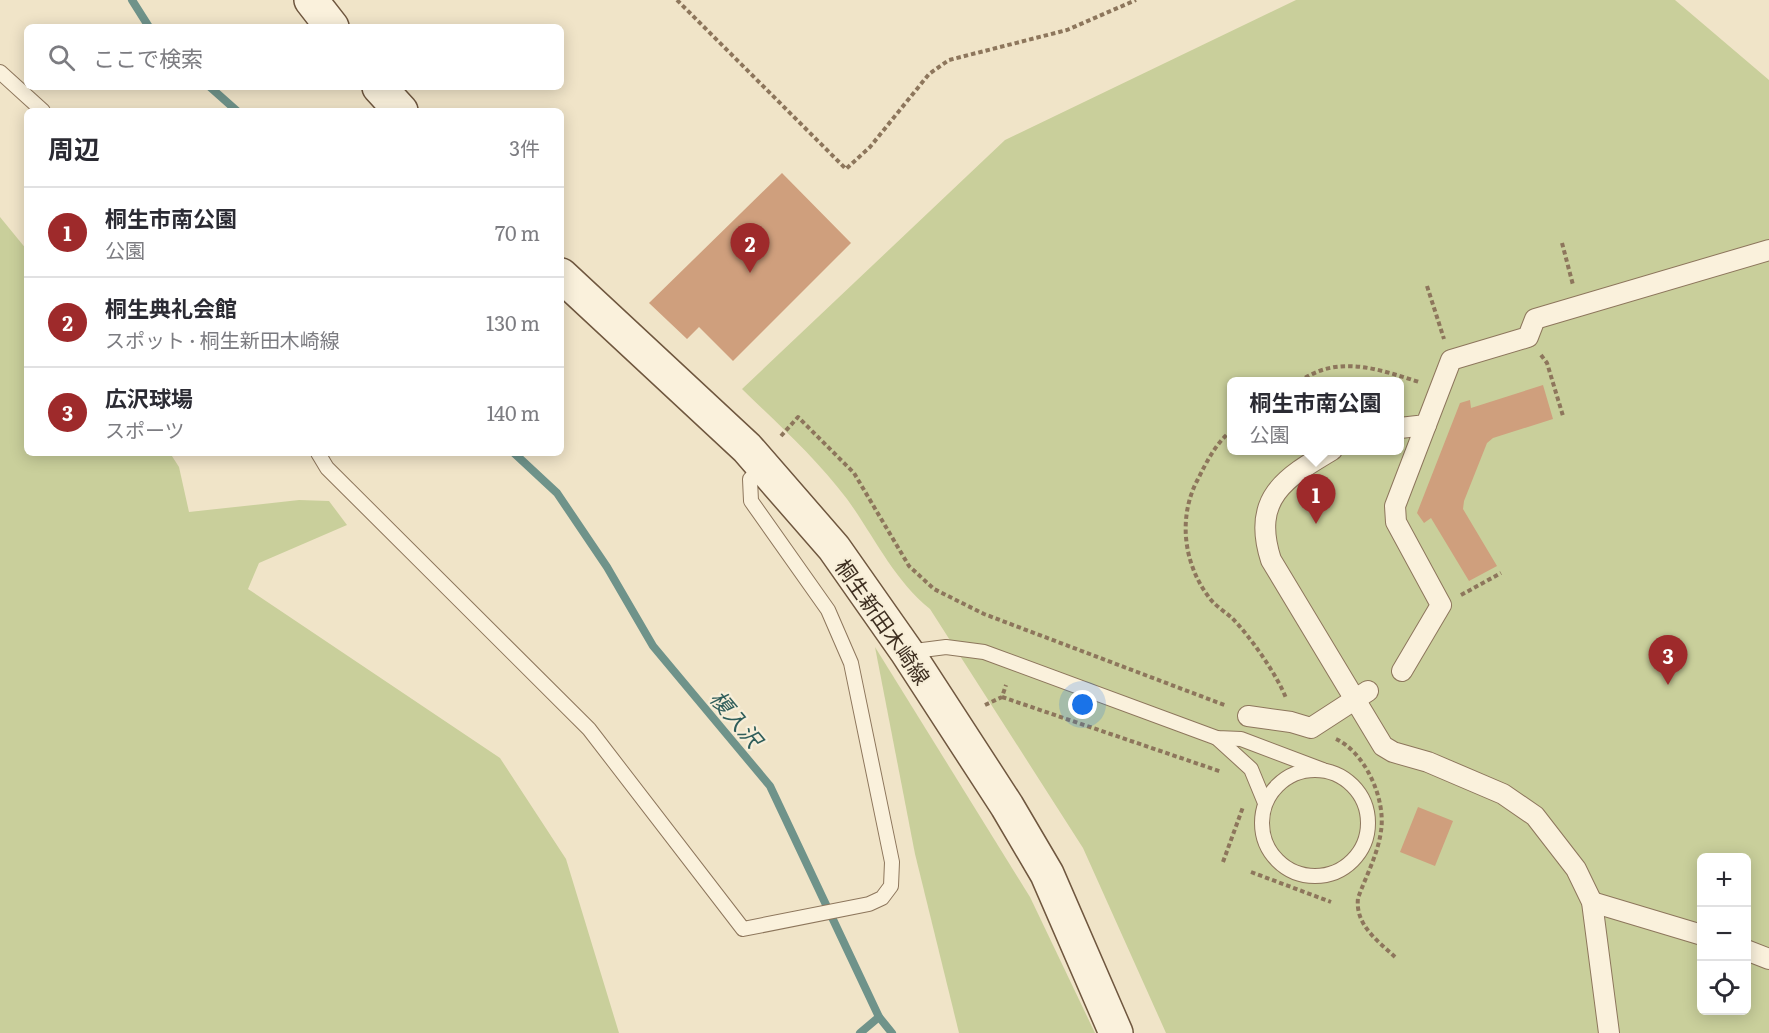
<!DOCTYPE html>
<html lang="ja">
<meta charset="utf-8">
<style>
body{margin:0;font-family:Literata,"Noto Sans JP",serif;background:#f2f2f3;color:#2b2b33}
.controls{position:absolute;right:18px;bottom:18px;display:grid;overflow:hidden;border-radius:9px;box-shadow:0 3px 15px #0003}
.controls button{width:54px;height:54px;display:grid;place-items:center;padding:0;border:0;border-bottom:2px solid #e1e1e2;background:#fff;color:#2b2b33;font:30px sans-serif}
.you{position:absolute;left:1083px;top:705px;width:21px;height:21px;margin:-15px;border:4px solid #fff;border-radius:50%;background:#1a73e8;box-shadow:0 0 0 9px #1a73e833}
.badge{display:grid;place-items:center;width:39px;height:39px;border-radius:50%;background:#9e2a2b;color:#fff;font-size:20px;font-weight:700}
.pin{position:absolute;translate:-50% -50px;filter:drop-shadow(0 2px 3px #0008)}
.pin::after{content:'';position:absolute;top:32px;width:21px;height:18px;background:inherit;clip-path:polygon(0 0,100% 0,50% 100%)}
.popup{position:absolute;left:1227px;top:377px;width:177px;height:78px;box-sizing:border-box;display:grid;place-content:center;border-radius:9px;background:#fff;filter:drop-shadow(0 2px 4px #0005);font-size:20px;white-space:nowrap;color:#7c7c81}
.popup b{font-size:22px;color:#2b2b33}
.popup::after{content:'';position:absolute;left:50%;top:100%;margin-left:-12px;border:12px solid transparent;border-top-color:#fff}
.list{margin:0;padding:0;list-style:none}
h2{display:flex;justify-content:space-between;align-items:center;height:78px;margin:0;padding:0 24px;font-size:26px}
h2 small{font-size:20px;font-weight:400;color:#7c7c81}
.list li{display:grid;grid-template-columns:39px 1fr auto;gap:18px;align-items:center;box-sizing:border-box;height:90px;padding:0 24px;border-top:2px solid #e1e1e2}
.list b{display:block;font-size:22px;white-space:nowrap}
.list p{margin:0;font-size:20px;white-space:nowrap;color:#7c7c81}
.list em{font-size:20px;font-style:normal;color:#7c7c81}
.icon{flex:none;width:33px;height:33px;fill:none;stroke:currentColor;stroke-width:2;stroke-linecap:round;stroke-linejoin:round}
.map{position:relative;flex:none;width:1769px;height:1033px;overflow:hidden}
.search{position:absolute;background:#fff;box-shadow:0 3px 15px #0003;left:24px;top:24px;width:540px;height:66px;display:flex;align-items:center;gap:15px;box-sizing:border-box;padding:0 21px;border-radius:9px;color:#7c7c81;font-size:22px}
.panel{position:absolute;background:#fff;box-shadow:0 3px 15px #0003;left:24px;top:108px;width:540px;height:348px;border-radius:9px}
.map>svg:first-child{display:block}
.green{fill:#c9cf9b;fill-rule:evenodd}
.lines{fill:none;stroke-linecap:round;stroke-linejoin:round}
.stream{stroke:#6f938a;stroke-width:8}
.building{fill:#cf9f7d}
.service-casing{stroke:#8d765c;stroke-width:16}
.pedestrian-casing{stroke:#8d765c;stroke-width:22}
.secondary-casing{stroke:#6f573f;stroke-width:36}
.path{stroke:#8d765c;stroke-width:4;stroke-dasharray:4.5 3;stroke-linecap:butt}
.service{stroke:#faf1dc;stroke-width:14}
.pedestrian{stroke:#faf1dc;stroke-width:20}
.secondary{stroke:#faf1dc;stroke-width:33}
.labels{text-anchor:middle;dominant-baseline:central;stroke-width:4.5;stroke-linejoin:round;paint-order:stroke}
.street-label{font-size:21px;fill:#3d2e20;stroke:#f7eed8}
.water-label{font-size:22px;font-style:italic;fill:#2f5d5a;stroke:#f7eed8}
</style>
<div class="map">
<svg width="1769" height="1033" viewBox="0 0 1769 1033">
<rect width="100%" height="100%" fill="#f0e4c8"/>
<g class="green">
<path d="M1296 0H1675L1769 80V1033H1166L1083 848 930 609C893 579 874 536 847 499 816 458 779 425 742 389L1005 140ZM1232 382H1400V450H1232ZM1702 858H1746V1010H1702Z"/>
<polygon points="0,217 27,250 27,453 170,453 179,467 189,512 299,500 329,501 347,525 259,563 248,589 500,758 566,859 619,1033 0,1033"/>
<polygon points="875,647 1030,897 1095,1033 959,1033 915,854"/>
</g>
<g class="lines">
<g class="stream">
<polyline points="132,0 149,27"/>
<polyline points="210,87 237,111"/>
<polyline points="514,453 557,493 607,567 653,646 770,786 879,1017 892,1033"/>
<polyline points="860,1033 879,1017"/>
</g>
</g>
<g class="building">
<polygon points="782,173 851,243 733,361 699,327 687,339 649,303"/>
<polygon points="1543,385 1553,419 1493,438 1487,443 1464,501 1463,509 1497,566 1469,581 1431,518 1424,523 1417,513 1460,403 1470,400 1471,408"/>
<polygon points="1418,807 1453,821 1435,866 1400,852"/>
</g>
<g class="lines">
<g class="service-casing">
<g id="service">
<polyline points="0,72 43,111"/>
<polyline points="318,453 327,468 589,729 743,929 869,904 882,898 891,886 892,862 851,663 828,610 751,501 750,479 763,466"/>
<polyline points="907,652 946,647 984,652 1217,738 1241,739 1323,770"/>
<polyline points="1217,738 1251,769 1265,803"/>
<circle cx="1315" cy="823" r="53"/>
</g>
</g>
<g class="pedestrian-casing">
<g id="pedestrian">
<polyline points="1400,428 1426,425 1451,360 1528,337 1535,319 1769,250"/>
<path d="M1332 450C1285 478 1251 498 1271 560L1383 746 1393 752 1428 762 1503 794 1535 816 1576 869 1592 902 1609 1033"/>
<polyline points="1402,671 1441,605 1396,522 1395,506 1426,425"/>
<polyline points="1248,716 1291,722 1311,728 1368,691"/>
<polyline points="1592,902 1702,935"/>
<polyline points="1746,950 1769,959"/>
</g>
</g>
<g class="secondary-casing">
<g id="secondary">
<polyline points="311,0 332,27"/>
<polyline points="379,87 401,111"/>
<polyline points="561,275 747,448 834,548 907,652 1007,806 1047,874 1116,1033"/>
</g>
</g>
<g class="path">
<polyline points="677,0 846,169 870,147 929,74 949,60 1067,30 1136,0"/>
<polyline points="1562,243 1573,285"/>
<polyline points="1427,286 1444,339"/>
<polyline points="1541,355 1547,363 1563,416"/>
<path d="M1299 382C1337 354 1378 369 1419 382"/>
<path d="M1232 430C1216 443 1207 461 1198 479 1178 516 1183 562 1208 596 1214 605 1224 611 1232 618 1250 636 1277 675 1286 698"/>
<polyline points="781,436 798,417 854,473 909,566 934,589 984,614 1227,706"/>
<polyline points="1461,595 1501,573"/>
<polyline points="1002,697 1222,772"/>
<polyline points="985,705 1002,697 1006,685"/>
<path d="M1336 739C1366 753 1386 800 1381 831 1378 854 1366 876 1358 898 1355 925 1377 940 1395 957"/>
<polyline points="1223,862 1243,807"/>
<polyline points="1251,872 1331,902"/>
</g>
<use href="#service" class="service"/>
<use href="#pedestrian" class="pedestrian"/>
<use href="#secondary" class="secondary"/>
</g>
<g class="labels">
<g class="street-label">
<text transform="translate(884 621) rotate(55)">桐生新田木崎線</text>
</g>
<g class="water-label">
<text transform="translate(737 718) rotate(50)">榎入沢</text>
</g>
</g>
</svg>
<div class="controls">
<button>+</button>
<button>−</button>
<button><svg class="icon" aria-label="locate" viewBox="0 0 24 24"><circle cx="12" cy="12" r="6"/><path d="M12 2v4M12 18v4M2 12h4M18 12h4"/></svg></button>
</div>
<div class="you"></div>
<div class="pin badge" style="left:1316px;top:524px">1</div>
<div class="popup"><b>桐生市南公園</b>公園</div>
<div class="pin badge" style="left:750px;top:273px">2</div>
<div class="pin badge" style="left:1668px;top:685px">3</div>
<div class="search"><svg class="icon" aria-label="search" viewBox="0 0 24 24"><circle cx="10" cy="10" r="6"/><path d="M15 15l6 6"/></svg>ここで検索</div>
<section class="panel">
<h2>周辺<small>3件</small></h2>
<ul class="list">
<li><span class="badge">1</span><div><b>桐生市南公園</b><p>公園</p></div><em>70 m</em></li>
<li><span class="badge">2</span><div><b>桐生典礼会館</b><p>スポット · 桐生新田木崎線</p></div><em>130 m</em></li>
<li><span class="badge">3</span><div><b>広沢球場</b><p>スポーツ</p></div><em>140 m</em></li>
</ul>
</section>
</div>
